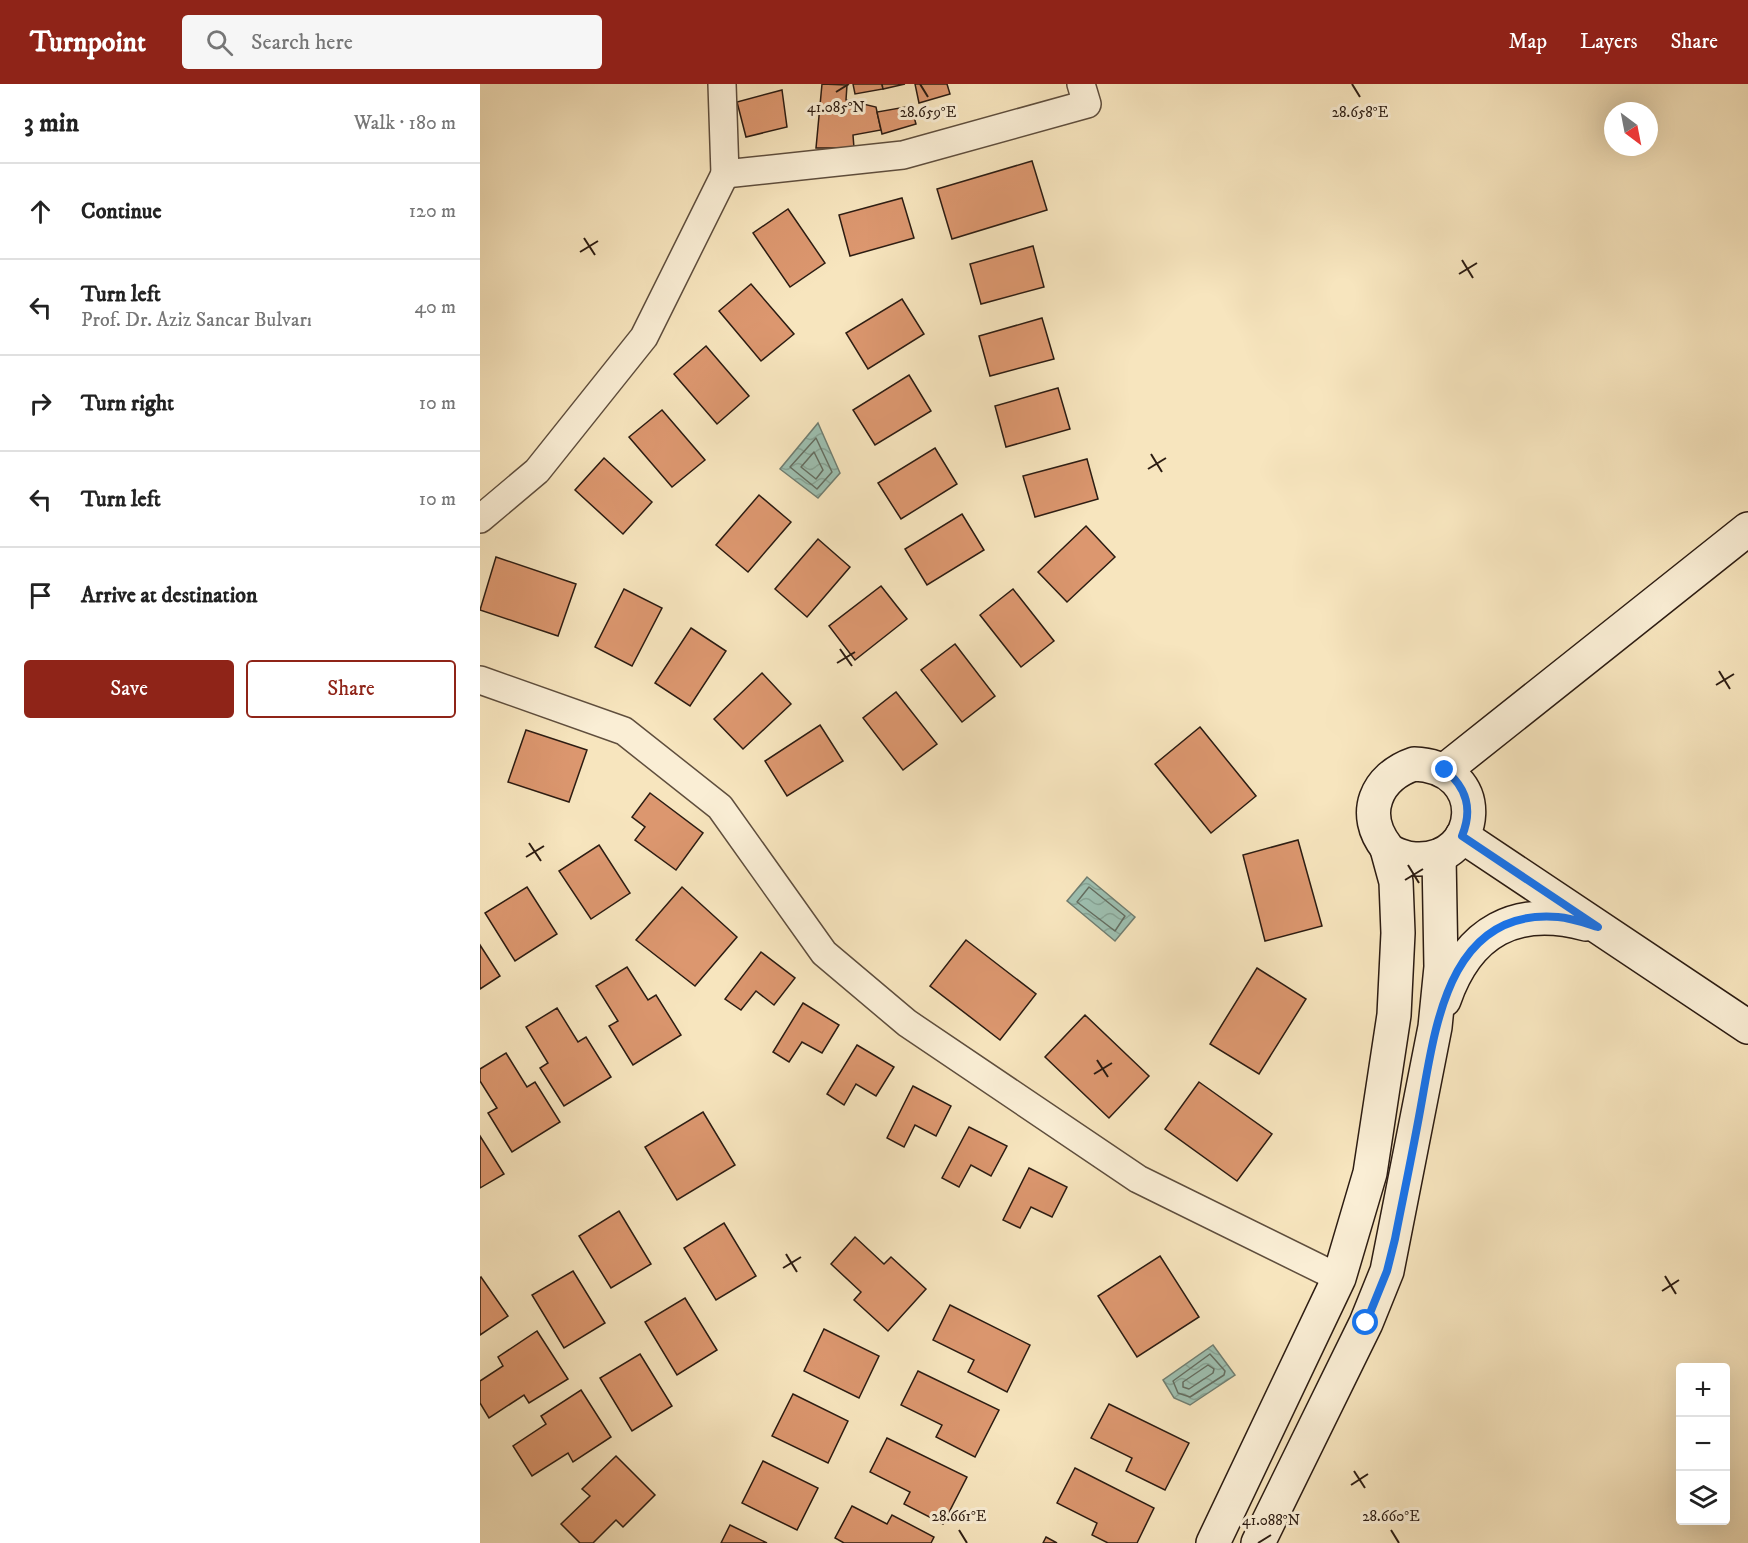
<!DOCTYPE html>
<meta charset="utf-8">
<style>
body{margin:0;font-family:"IM FELL DW Pica",serif;background:#f6f6f6;color:#222}
.controls{position:absolute;right:18px;bottom:18px;display:grid;overflow:hidden;border-radius:6px;box-shadow:0 6px 24px #0002}
.controls button{width:54px;height:54px;display:grid;place-items:center;padding:0;border:0;border-bottom:2px solid #e0e0e0;background:#fff;color:#222;font:30px sans-serif}
.compass{position:absolute;left:1124px;top:18px;width:54px;height:54px;border-radius:50%;background:#fff;box-shadow:0 6px 24px #0002;rotate:148deg}
.stop{position:absolute;width:18px;height:18px;margin:-14px;border:4px solid #1a73e8;border-radius:50%;background:#fff}
.stop.end{background:#1a73e8;border-color:#fff;box-shadow:0 2px 6px #0008}
.list{margin:0;padding:0;list-style:none}
h2{display:flex;justify-content:space-between;align-items:center;height:78px;margin:0;padding:0 24px;font-size:26px}
h2 small{font-size:20px;font-weight:400;color:#767676}
.list li{display:grid;grid-template-columns:39px 1fr auto;gap:18px;align-items:center;box-sizing:border-box;height:96px;padding:0 24px;border-top:2px solid #e0e0e0}
.list b{display:block;font-size:22px;white-space:nowrap}
.list p{margin:0;font-size:20px;white-space:nowrap;color:#767676}
.list em{font-size:20px;font-style:normal;color:#767676}
.actions{display:flex;gap:12px;padding:18px 24px}
.actions a{flex:1;padding:14px 0;border:2px solid #8f2418;border-radius:6px;text-align:center;font-size:21px;color:#8f2418}
.actions .main{background:#8f2418;color:#fff}
.icon{flex:none;width:33px;height:33px;fill:none;stroke:currentColor;stroke-width:2;stroke-linecap:round;stroke-linejoin:round}
.map{position:relative;flex:none;width:1268px;height:1459px;overflow:hidden}
header{display:flex;align-items:center;gap:36px;box-sizing:border-box;height:84px;padding:0 30px;background:#8f2418;color:#fff}
header strong{font-size:28px}
nav{display:flex;gap:33px;margin-inline-start:auto;font-size:21px}
.search{width:420px;height:54px;background:#f6f6f6;display:flex;align-items:center;gap:15px;box-sizing:border-box;padding:0 21px;border-radius:6px;color:#767676;font-size:22px}
main{display:flex}
aside{flex:1;background:#fff}
.map>svg:first-child{display:block}
.water{fill:url(#water-waves);stroke:#707e71;stroke-width:1.5}
.lines{fill:none;stroke-linecap:round;stroke-linejoin:round}
.shore{stroke:#646e61;stroke-width:1.5}
.building{fill:#dc976f;stroke:#2c1c12;stroke-width:1.5}
.street-casing{stroke:#5f4e3d;stroke-width:30}
.secondary-casing{stroke:#2c1c12;stroke-width:36}
.street{stroke:#faeed5;stroke-width:27}
.secondary{stroke:#faeed5;stroke-width:33}
.route{stroke:#1a73e8;stroke-width:8}
.ticks{fill:none;stroke:#2c1c12;stroke-width:2}
.ticks-label{font-size:15px;text-anchor:middle;fill:#2c1c12;stroke:#faeed5;stroke-width:6;stroke-linejoin:round;paint-order:stroke}
</style>
<header>
<strong>Turnpoint</strong>
<div class="search"><svg class="icon" aria-label="search" viewBox="0 0 24 24"><circle cx="10" cy="10" r="6"/><path d="M15 15l6 6"/></svg>Search here</div>
<nav><a>Map</a><a>Layers</a><a>Share</a></nav>
</header>
<main>
<aside>
<h2>3 min<small>Walk · 180 m</small></h2>
<ul class="list">
<li><svg class="icon" aria-label="ahead" viewBox="0 0 24 24"><path d="M12 20V5M6 11l6-6 6 6"/></svg><div><b>Continue</b></div><em>120 m</em></li>
<li><svg class="icon" aria-label="left" viewBox="0 0 24 24"><path d="M17 20v-9H6M10 6l-5 5 5 5"/></svg><div><b>Turn left</b><p>Prof. Dr. Aziz Sancar Bulvarı</p></div><em>40 m</em></li>
<li><svg class="icon" aria-label="right" viewBox="0 0 24 24"><path d="M7 20v-9h11M14 6l5 5-5 5"/></svg><div><b>Turn right</b></div><em>10 m</em></li>
<li><svg class="icon" aria-label="left" viewBox="0 0 24 24"><path d="M17 20v-9H6M10 6l-5 5 5 5"/></svg><div><b>Turn left</b></div><em>10 m</em></li>
<li><svg class="icon" aria-label="arrive" viewBox="0 0 24 24"><path d="M6 21V4h12l-3 4 3 4H6"/></svg><div><b>Arrive at destination</b></div></li>
</ul>
<div class="actions"><a class="main">Save</a><a>Share</a></div>
</aside>
<div class="map">
<svg width="1268" height="1459" viewBox="0 0 1268 1459">
<defs>
<pattern id="water-waves" width="16" height="10" patternUnits="userSpaceOnUse" patternTransform="scale(1.5)"><rect width="16" height="10" fill="#9dbfb0"/><path d="M0 5q4-4 8 0t8 0" fill="none" stroke="#87a496"/></pattern>
</defs>
<rect width="100%" height="100%" fill="#f7e5be"/>
<filter id="stains"><feTurbulence type="fractalNoise" baseFrequency=".00333" numOctaves="4"/><feColorMatrix values="0 0 0 0 .2 0 0 0 0 .09 0 0 0 0 .02 0 0 0 .5 -.17"/></filter>
<radialGradient id="worn" r=".72"><stop offset=".6" stop-color="#630" stop-opacity="0"/><stop offset="1" stop-color="#630" stop-opacity=".3"/></radialGradient>
<g class="water">
<polygon points="338,339 360,389 338,414 300,385"/>
<polygon points="607,793 655,833 635,857 587,817"/>
<polygon points="733,1261 755,1291 710,1321 694,1314 683,1296"/>
</g>
<g class="lines">
<g class="shore">
<polygon points="336,354 352,388 337,405 310,383"/>
<polygon points="334,368 343,386 336,395 321,383"/>
<polygon points="609,803 645,832 635,847 597,818"/>
<polygon points="730,1270 745,1287 744,1291 710,1313 698,1309 693,1297"/>
<polygon points="728,1281 734,1285 733,1289 709,1305 703,1303 703,1298"/>
</g>
</g>
<g class="building">
<polygon points="342,0 367,1 366,16 396,23 401,46 373,51 374,64 336,64"/>
<polygon points="373,0 402,0 403,5 375,10"/>
<polygon points="402,0 425,0 403,5"/>
<polygon points="435,0 467,0 470,10 439,19"/>
<polygon points="302,6 307,43 266,53 257,18"/>
<polygon points="431,22 436,40 402,50 397,28"/>
<polygon points="552,77 567,126 472,155 457,105"/>
<polygon points="422,114 434,154 370,172 359,131"/>
<polygon points="308,125 345,179 310,203 273,149"/>
<polygon points="553,162 564,203 501,220 490,180"/>
<polygon points="271,200 314,250 281,277 239,227"/>
<polygon points="422,215 444,250 388,285 366,249"/>
<polygon points="562,234 574,275 510,292 499,252"/>
<polygon points="226,262 269,312 237,340 194,290"/>
<polygon points="429,291 451,327 395,361 373,326"/>
<polygon points="578,304 590,345 526,363 515,322"/>
<polygon points="182,326 225,376 192,403 149,353"/>
<polygon points="455,364 477,400 421,435 398,399"/>
<polygon points="124,374 172,418 143,450 95,406"/>
<polygon points="607,375 618,415 555,433 543,392"/>
<polygon points="279,411 311,438 268,488 236,461"/>
<polygon points="482,430 504,466 447,501 425,465"/>
<polygon points="606,442 635,473 587,518 558,488"/>
<polygon points="338,455 370,483 327,533 295,505"/>
<polygon points="16,473 96,500 78,552 0,526"/>
<polygon points="401,502 427,535 375,576 349,542"/>
<polygon points="144,505 182,524 152,582 115,563"/>
<polygon points="533,505 574,557 541,583 500,531"/>
<polygon points="211,544 246,567 210,622 175,599"/>
<polygon points="475,560 515,612 482,638 441,586"/>
<polygon points="282,589 311,620 263,665 234,635"/>
<polygon points="416,608 457,660 423,686 383,634"/>
<polygon points="340,641 363,677 307,712 285,677"/>
<polygon points="720,643 776,712 731,749 675,680"/>
<polygon points="46,646 107,666 89,718 28,698"/>
<polygon points="170,709 223,749 196,786 155,756 165,743 152,733"/>
<polygon points="818,756 842,842 785,857 763,771"/>
<polygon points="119,761 150,809 111,835 79,787"/>
<polygon points="47,803 77,850 35,877 5,829"/>
<polygon points="202,803 257,853 215,902 156,856"/>
<polygon points="486,856 556,910 520,956 450,902"/>
<polygon points="0,861 20,892 0,905"/>
<polygon points="281,868 315,894 294,921 276,907 261,926 245,915"/>
<polygon points="147,883 168,916 176,911 201,951 153,981 129,942 138,937 116,902"/>
<polygon points="777,884 826,915 779,990 730,960"/>
<polygon points="323,919 359,941 342,969 322,958 309,978 293,968"/>
<polygon points="77,924 98,958 106,953 131,993 84,1022 60,984 68,979 46,943"/>
<polygon points="605,931 669,992 629,1034 565,973"/>
<polygon points="377,961 414,983 396,1012 376,1000 364,1021 347,1010"/>
<polygon points="26,969 47,1003 55,998 80,1038 32,1068 8,1029 17,1024 0,997 0,985"/>
<polygon points="719,998 792,1050 757,1097 685,1045"/>
<polygon points="433,1002 471,1022 456,1052 435,1041 424,1063 407,1054"/>
<polygon points="223,1028 255,1081 197,1116 165,1063"/>
<polygon points="489,1043 527,1062 511,1092 491,1081 479,1103 462,1094"/>
<polygon points="0,1052 24,1090 0,1104"/>
<polygon points="549,1084 587,1103 572,1133 551,1123 540,1144 523,1136"/>
<polygon points="139,1127 171,1180 131,1204 99,1152"/>
<polygon points="244,1139 276,1192 236,1216 204,1164"/>
<polygon points="375,1153 404,1180 411,1173 446,1205 408,1247 374,1216 381,1208 351,1180"/>
<polygon points="680,1172 719,1233 657,1273 618,1212"/>
<polygon points="93,1187 125,1239 84,1264 52,1211"/>
<polygon points="1,1193 28,1232 0,1251 0,1194"/>
<polygon points="205,1214 237,1266 197,1291 165,1238"/>
<polygon points="470,1221 550,1261 527,1308 488,1288 494,1276 453,1256"/>
<polygon points="344,1245 399,1272 379,1314 324,1287"/>
<polygon points="57,1247 88,1295 49,1319 44,1311 9,1334 0,1319 0,1297 23,1282 18,1273"/>
<polygon points="160,1270 192,1322 152,1347 120,1294"/>
<polygon points="438,1287 519,1326 495,1373 456,1353 462,1341 421,1321"/>
<polygon points="101,1306 131,1353 93,1378 88,1369 52,1392 33,1362 66,1340 61,1332"/>
<polygon points="313,1310 368,1337 348,1379 292,1352"/>
<polygon points="629,1320 709,1359 685,1406 646,1387 652,1374 611,1354"/>
<polygon points="407,1354 487,1393 463,1440 424,1420 430,1408 390,1388"/>
<polygon points="136,1372 175,1411 143,1443 136,1436 113,1459 100,1459 81,1440 110,1412 102,1405"/>
<polygon points="283,1377 338,1404 317,1446 262,1419"/>
<polygon points="595,1384 674,1424 657,1459 628,1459 612,1451 617,1439 577,1419"/>
<polygon points="372,1422 407,1440 412,1431 454,1453 451,1459 364,1459 355,1454"/>
<polygon points="250,1441 287,1459 241,1459"/>
<polygon points="566,1453 577,1459 563,1459"/>
</g>
<g class="lines">
<g class="street-casing">
<g id="street">
<polyline points="242,0 245,90 423,71 607,20 601,0"/>
<polyline points="0,435 57,387 164,253 245,90"/>
<polyline points="0,596 144,647 240,723 344,869 427,939 658,1095 859,1194"/>
</g>
</g>
<g class="secondary-casing">
<g id="secondary">
<path d="M934 680C1011 683 1002 778 936 775 927 775 912 770 907 764 880 730 896 693 934 680Z"/>
<polyline points="965,686 1268,445"/>
<polyline points="982,752 1268,943"/>
<path d="M964 916C988 847 1036 821 1106 840"/>
<polyline points="733,1459 859,1194 890,1089 914,931 918,849 916,798 907,765"/>
<polyline points="778,1459 886,1239 907,1187 955,943 961,883 959,772"/>
</g>
</g>
<use href="#street" class="street"/>
<use href="#secondary" class="secondary"/>
</g>
<g class="lines">
<path class="route" d="M886 1239 907 1187 915 1155C924 1109 934 1062 942 1016 956 937 971 824 1078 833 1091 834 1105 839 1118 843L982 752C993 725 987 704 965 686"/>
</g>
<path class="ticks" d="M440 0 448 13M872 0 880 13M356 8 369 0M104 154 115 171M100 168 118 157M982 176 993 194M979 190 997 179M671 370 682 388M668 385 686 374M360 565 372 582M357 579 375 568M1239 587 1250 605M1236 601 1254 590M49 759 61 777M46 773 64 762M928 781 939 799M925 796 943 785M617 976 628 993M614 990 632 979M306 1170 317 1188M303 1184 321 1173M1185 1192 1196 1210M1182 1207 1199 1196M874 1387 885 1404M871 1401 888 1390M479 1446 487 1459M911 1446 919 1459M778 1459 791 1451"/>
<g class="ticks-label">
<text x="356" y="28">41.085°N</text>
<text x="448" y="33">28.659°E</text>
<text x="880" y="33">28.658°E</text>
<text x="479" y="1437">28.661°E</text>
<text x="911" y="1437">28.660°E</text>
<text x="791" y="1441">41.088°N</text>
</g>
<rect width="100%" height="100%" filter="url(#stains)"/>
<rect width="100%" height="100%" fill="url(#worn)"/>
</svg>
<div class="controls">
<button>+</button>
<button>−</button>
<button><svg class="icon" aria-label="layers" viewBox="0 0 24 24"><path d="M12 4l9 5-9 5-9-5zM3 14l9 5 9-5"/></svg></button>
</div>
<svg class="compass" viewBox="-18 -18 36 36"><path d="M0-13l5 13h-10z" fill="#e53935"/><path d="M0 13l5-13h-10z" fill="#767676"/></svg>
<div class="stop" style="left:886px;top:1239px"></div>
<div class="stop end" style="left:965px;top:686px"></div>
</div>
</main>
